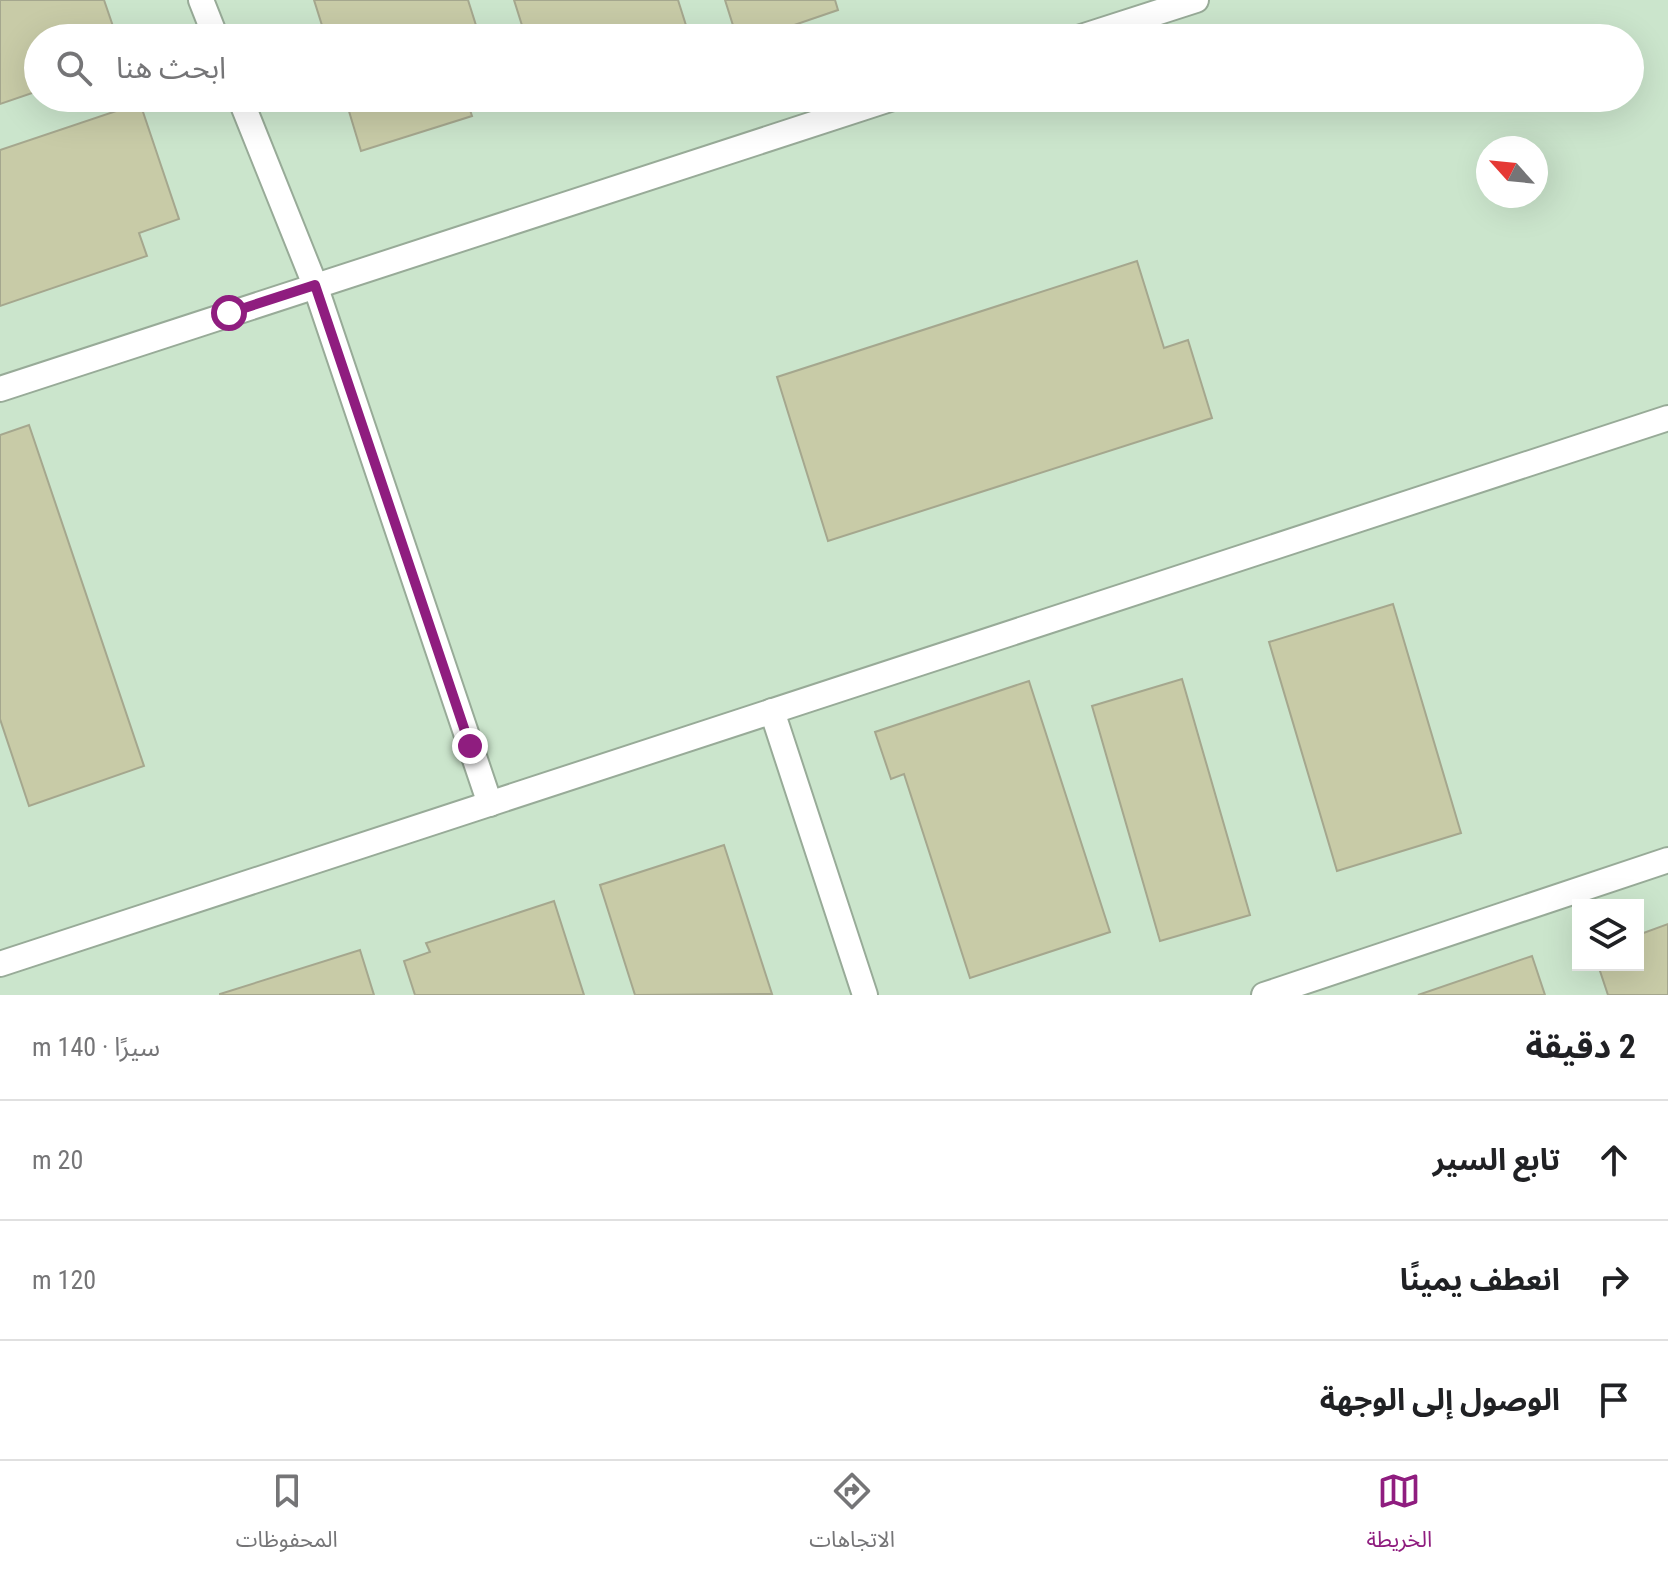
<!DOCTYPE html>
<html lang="ar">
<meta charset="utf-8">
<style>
body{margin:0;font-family:"Roboto Condensed","Noto Sans Arabic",sans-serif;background:#f6f6f6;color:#202124;direction:rtl}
.controls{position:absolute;right:24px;bottom:24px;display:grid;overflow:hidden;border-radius:0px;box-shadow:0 8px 32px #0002}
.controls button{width:72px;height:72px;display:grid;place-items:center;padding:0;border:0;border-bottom:2px solid #e0e0e0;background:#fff;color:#202124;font:40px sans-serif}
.compass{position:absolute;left:1476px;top:136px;width:72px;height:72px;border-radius:50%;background:#fff;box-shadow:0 8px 32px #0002;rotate:297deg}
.stop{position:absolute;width:24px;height:24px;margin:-18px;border:6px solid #8f1d7f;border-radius:50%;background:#fff}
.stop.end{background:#8f1d7f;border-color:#fff;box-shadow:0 2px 8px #0008}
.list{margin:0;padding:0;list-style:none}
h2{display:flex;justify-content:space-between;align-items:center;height:104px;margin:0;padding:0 32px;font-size:34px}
h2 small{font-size:26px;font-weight:400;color:#757577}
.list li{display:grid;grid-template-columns:52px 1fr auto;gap:24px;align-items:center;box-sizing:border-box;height:120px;padding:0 32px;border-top:2px solid #e0e0e0}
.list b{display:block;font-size:30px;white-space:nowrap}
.list em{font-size:26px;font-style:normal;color:#757577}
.icon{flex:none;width:44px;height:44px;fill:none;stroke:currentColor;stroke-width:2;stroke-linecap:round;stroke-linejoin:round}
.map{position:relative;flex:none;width:1668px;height:995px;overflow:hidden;direction:ltr}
.search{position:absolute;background:#fff;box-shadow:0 8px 32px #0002;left:24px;right:24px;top:24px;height:88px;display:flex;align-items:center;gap:20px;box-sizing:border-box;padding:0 28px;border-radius:44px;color:#757577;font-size:30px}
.sheet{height:464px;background:#fff}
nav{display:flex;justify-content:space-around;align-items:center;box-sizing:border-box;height:112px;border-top:2px solid #e0e0e0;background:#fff;font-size:22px;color:#757577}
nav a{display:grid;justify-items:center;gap:4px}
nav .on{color:#8f1d7f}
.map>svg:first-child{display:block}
.built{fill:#cbe5cc;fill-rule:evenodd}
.building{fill:#c8cba7;stroke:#a5a78e;stroke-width:2}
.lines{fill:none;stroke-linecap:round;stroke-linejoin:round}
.minor-casing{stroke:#98ab98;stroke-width:28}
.minor{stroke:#fff;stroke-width:24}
.route{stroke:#8f1d7f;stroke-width:10}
</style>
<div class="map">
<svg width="1668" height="995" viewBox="0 0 1668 995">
<rect width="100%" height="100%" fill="#dcf1dd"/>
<path class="built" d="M0 0H1668V995H0ZM38 38H1630V98H38ZM1488 148H1536V196H1488ZM1578 905H1638V965H1578Z"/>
<g class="building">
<polygon points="0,0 104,0 117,38 38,38 38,91 0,104"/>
<polygon points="314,0 468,0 480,38 326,38"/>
<polygon points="514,0 678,0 690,38 526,38"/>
<polygon points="725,0 835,0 838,10 756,38 737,38"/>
<polygon points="345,98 466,98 472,116 361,151"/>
<polygon points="546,98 574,98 549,106"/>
<polygon points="140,103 179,219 139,233 147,256 0,306 0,150"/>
<polygon points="1137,261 1164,348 1188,340 1212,418 828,541 777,377"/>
<polygon points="29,425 144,766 29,806 0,719 0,435"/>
<polygon points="1393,604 1461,833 1337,871 1269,642"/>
<polygon points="1182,679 1250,915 1160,941 1092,706"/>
<polygon points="1029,681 1110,932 970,978 904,774 891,779 875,732"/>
<polygon points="724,845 772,994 635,995 600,885"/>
<polygon points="554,901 584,995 415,995 404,961 430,952 426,943"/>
<polygon points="1668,924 1668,995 1608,995 1598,965 1638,965 1638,935"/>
<polygon points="360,950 374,995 220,995 220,994"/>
<polygon points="1532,956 1545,995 1418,995"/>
</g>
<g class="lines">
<g class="minor-casing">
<g id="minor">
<polyline points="201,0 216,38"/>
<polyline points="1078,38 1196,0"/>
<polyline points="240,98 315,285 490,804"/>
<polyline points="0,389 893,98"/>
<polyline points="772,711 865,995"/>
<polyline points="0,964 1668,418"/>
<polyline points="1264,995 1668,860"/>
</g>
</g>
<use href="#minor" class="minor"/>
</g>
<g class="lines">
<polyline class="route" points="229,313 315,285 470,746"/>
</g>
</svg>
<div class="controls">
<button><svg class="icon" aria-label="layers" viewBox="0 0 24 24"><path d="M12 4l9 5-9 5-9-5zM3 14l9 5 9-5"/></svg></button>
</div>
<svg class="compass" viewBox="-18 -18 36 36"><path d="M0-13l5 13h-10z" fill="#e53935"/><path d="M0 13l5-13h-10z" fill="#757577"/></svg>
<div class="stop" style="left:229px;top:313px"></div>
<div class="stop end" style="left:470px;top:746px"></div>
<div class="search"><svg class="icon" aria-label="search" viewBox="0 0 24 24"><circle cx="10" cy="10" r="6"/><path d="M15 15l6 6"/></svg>ابحث هنا</div>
</div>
<section class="sheet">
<h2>2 دقيقة<small>سيرًا · 140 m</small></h2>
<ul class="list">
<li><svg class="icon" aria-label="ahead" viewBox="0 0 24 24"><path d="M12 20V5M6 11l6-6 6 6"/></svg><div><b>تابع السير</b></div><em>20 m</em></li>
<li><svg class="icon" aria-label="right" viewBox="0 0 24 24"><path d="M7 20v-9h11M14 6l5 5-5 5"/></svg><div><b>انعطف يمينًا</b></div><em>120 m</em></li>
<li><svg class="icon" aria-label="arrive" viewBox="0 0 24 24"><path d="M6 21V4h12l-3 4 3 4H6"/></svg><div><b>الوصول إلى الوجهة</b></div></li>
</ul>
</section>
<nav>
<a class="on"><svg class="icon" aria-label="map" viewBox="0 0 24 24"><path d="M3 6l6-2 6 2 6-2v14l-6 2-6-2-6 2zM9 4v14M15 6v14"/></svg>الخريطة</a>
<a><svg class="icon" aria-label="directions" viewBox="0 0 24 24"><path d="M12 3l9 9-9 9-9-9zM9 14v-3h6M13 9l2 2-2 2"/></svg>الاتجاهات</a>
<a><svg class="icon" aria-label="saved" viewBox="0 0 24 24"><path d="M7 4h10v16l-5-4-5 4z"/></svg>المحفوظات</a>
</nav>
